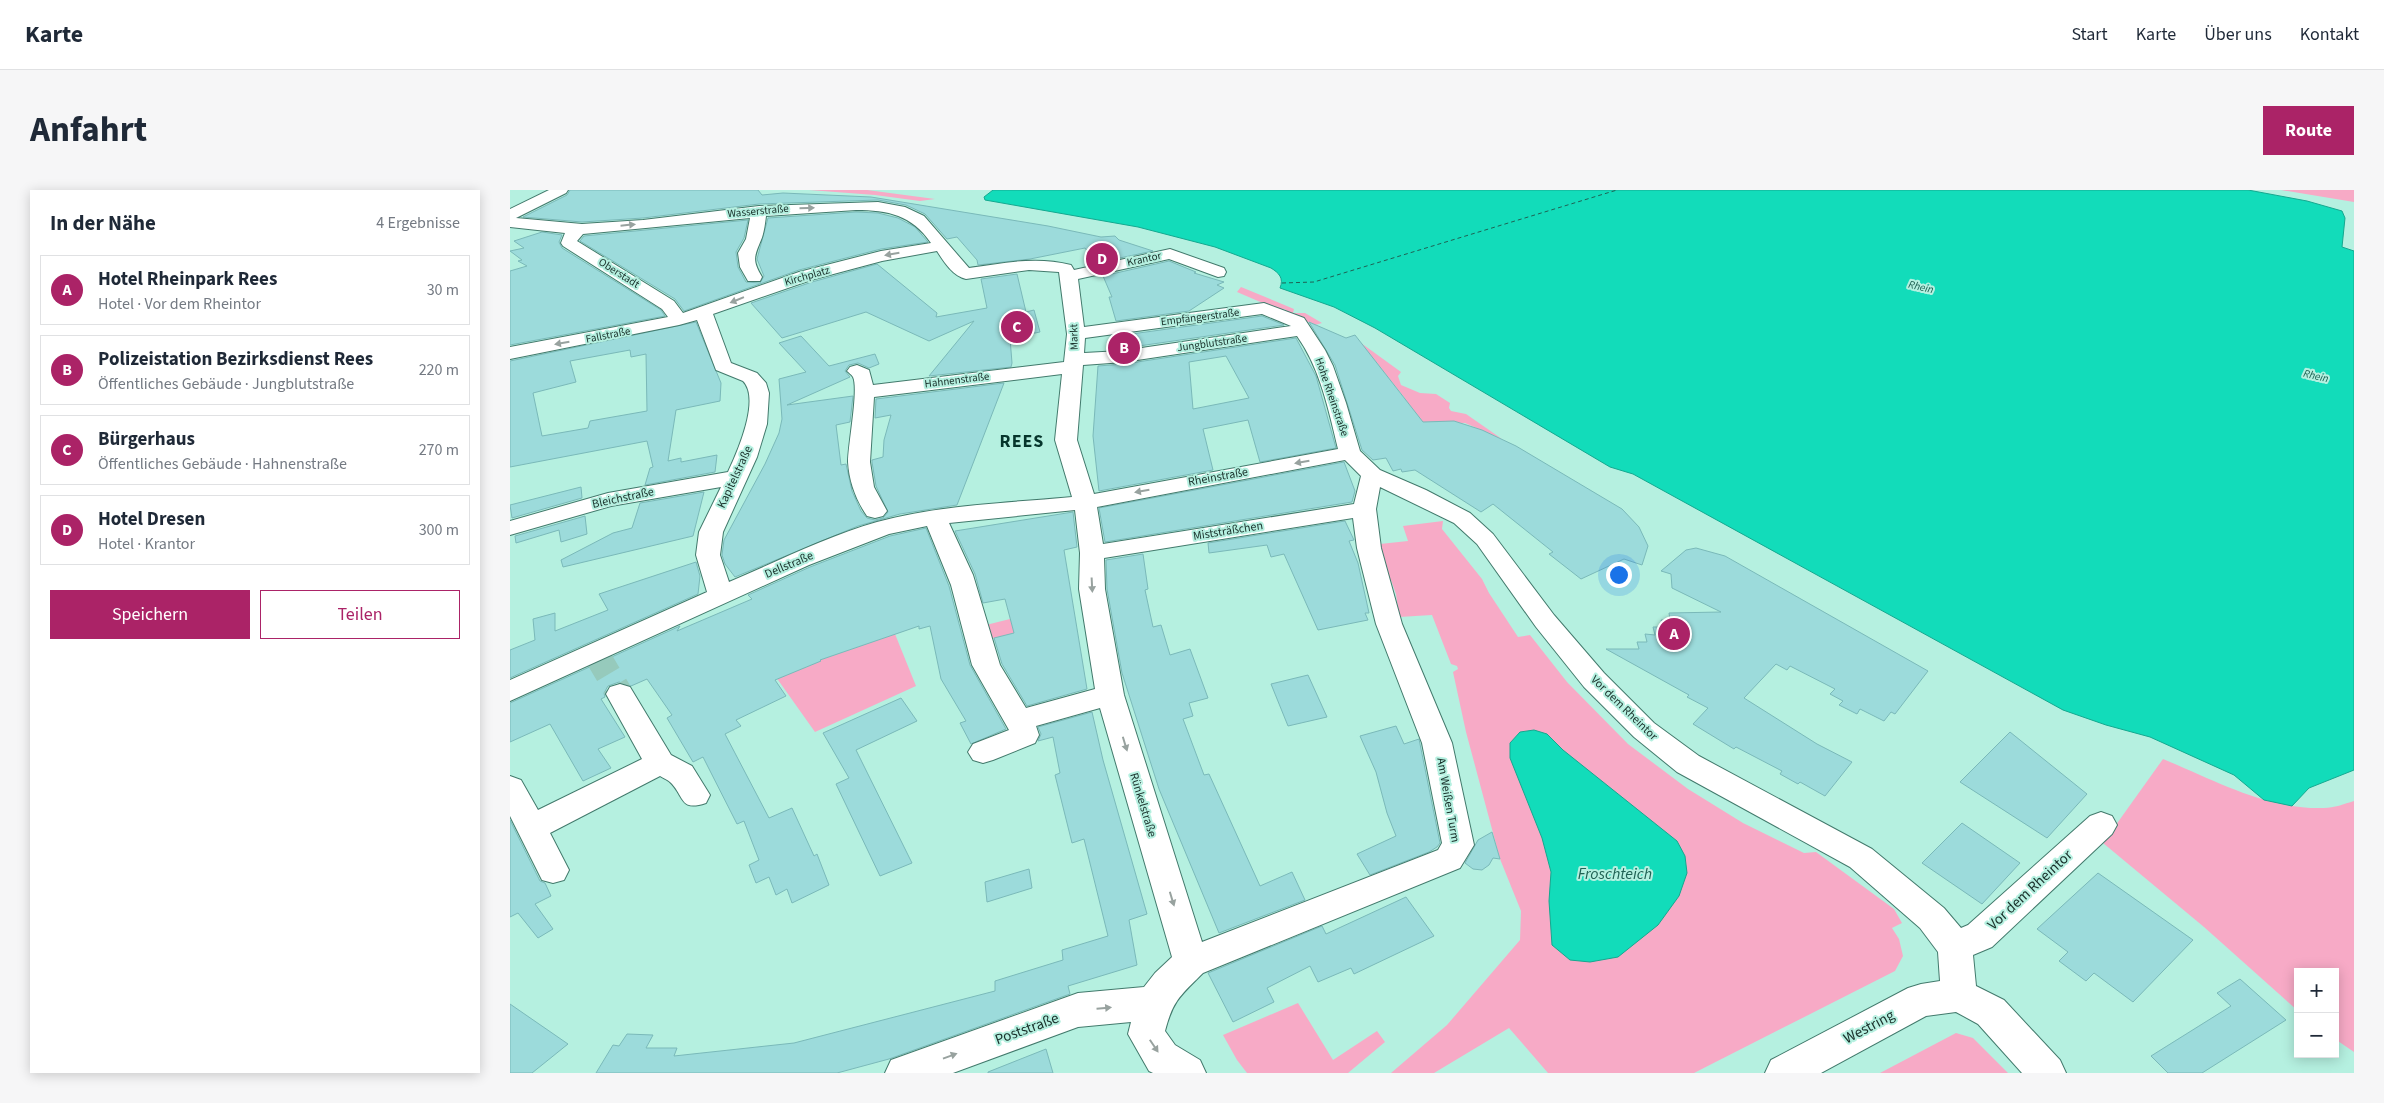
<!DOCTYPE html>
<html lang="de">
<meta charset="utf-8">
<style>
body{margin:0;font-family:"Source Sans 3",sans-serif;background:#f6f6f7;color:#1f2937}
.controls{position:absolute;right:15px;bottom:15px;display:grid;overflow:hidden;border-radius:0px;box-shadow:0 2px 12px #0003}
.controls button{width:45px;height:45px;display:grid;place-items:center;padding:0;border:0;border-bottom:1px solid #e0e1e3;background:#fff;color:#1f2937;font:25px sans-serif}
.you{position:absolute;left:1108px;top:384px;width:18px;height:18px;margin:-12px;border:4px solid #fff;border-radius:50%;background:#1a73e8;box-shadow:0 0 0 8px #1a73e833}
.badge{display:grid;place-items:center;width:32px;height:32px;border-radius:50%;background:#ab2367;color:#fff;font-size:16px;font-weight:700}
.pin{position:absolute;translate:-50% -50%;border:2px solid #fff;box-shadow:0 1px 5px #0006}
.list{margin:0;padding:0;list-style:none}
h2{display:flex;justify-content:space-between;align-items:center;height:65px;margin:0;padding:0 20px;font-size:21px}
h2 small{font-size:16px;font-weight:400;color:#747a83}
.list li{display:grid;grid-template-columns:32px 1fr auto;gap:15px;align-items:center;box-sizing:border-box;height:70px;margin:0 10px 10px;padding:0 10px;border:1px solid #e0e1e3;border-radius:0px}
.list b{display:block;font-size:19px;white-space:nowrap}
.list p{margin:0;font-size:16px;white-space:nowrap;color:#747a83}
.list em{font-size:16px;font-style:normal;color:#747a83}
.actions{display:flex;gap:10px;padding:15px 20px}
.actions a{flex:1;padding:11px 0;border:1px solid #ab2367;border-radius:0px;text-align:center;font-size:18px;color:#ab2367}
.actions .main{background:#ab2367;color:#fff}
.map{position:relative;flex:none;width:1844px;height:883px;overflow:hidden;border-radius:0px}
header{display:flex;align-items:center;gap:30px;box-sizing:border-box;height:70px;padding:0 25px;background:#fff;border-bottom:1px solid #e0e1e3}
header strong{font-size:24px}
nav{display:flex;gap:28px;margin-inline-start:auto;font-size:18px}
.intro{display:flex;align-items:center;justify-content:space-between;box-sizing:border-box;height:120px;padding:0 30px}
h1{margin:0;font-size:35px}
.button{padding:12px 22px;border-radius:0px;background:#ab2367;color:#fff;font-size:18px;font-weight:700}
main{display:flex;gap:30px;padding:0 30px}
aside{flex:1;background:#fff;border-radius:0px;box-shadow:0 2px 12px #0003}
.map>svg:first-child{display:block}
.green{fill:#f7aac6}
.water{fill:#12dcba;stroke:#14a88f}
.lines{fill:none;stroke-linecap:round;stroke-linejoin:round}
.ferry{stroke:#1f6254;stroke-width:1;stroke-dasharray:4 3;stroke-linecap:butt}
.building{fill:#9cdbdb;stroke:#7ab9b9;fill-rule:evenodd}
.minor-tunnel{stroke:#96cabc;stroke-width:26;stroke-dasharray:26 13;stroke-linecap:butt}
.minor-casing{stroke:#427a6c;stroke-width:2}
.minor{fill:#fff;fill-rule:evenodd}
.oneway{fill:#98a29f}
.labels{text-anchor:middle;dominant-baseline:central;stroke-width:4;stroke-linejoin:round;paint-order:stroke}
.far-street-label{font-size:11px;fill:#19302a;stroke:#b5f0e0}
.far-water-label{font-size:11px;font-style:italic;fill:#1f6254;stroke:#b5f0e0}
.street-label{font-size:12px;fill:#19302a;stroke:#b5f0e0}
.near-street-label{font-size:15px;fill:#19302a;stroke:#b5f0e0}
.near-water-label{font-size:16px;font-style:italic;fill:#1f6254;stroke:#b5f0e0}
.district-label{font-size:18px;font-weight:bold;letter-spacing:1px;fill:#06352c;stroke:#b5f0e0}
</style>
<header>
<strong>Karte</strong>
<nav><a>Start</a><a>Karte</a><a>Über uns</a><a>Kontakt</a></nav>
</header>
<div class="intro"><h1>Anfahrt</h1><a class="button">Route</a></div>
<main>
<aside>
<h2>In der Nähe<small>4 Ergebnisse</small></h2>
<ul class="list">
<li><span class="badge">A</span><div><b>Hotel Rheinpark Rees</b><p>Hotel · Vor dem Rheintor</p></div><em>30 m</em></li>
<li><span class="badge">B</span><div><b>Polizeistation Bezirksdienst Rees</b><p>Öffentliches Gebäude · Jungblutstraße</p></div><em>220 m</em></li>
<li><span class="badge">C</span><div><b>Bürgerhaus</b><p>Öffentliches Gebäude · Hahnenstraße</p></div><em>270 m</em></li>
<li><span class="badge">D</span><div><b>Hotel Dresen</b><p>Hotel · Krantor</p></div><em>300 m</em></li>
</ul>
<div class="actions"><a class="main">Speichern</a><a>Teilen</a></div>
</aside>
<div class="map">
<svg width="1844" height="883" viewBox="0 0 1844 883">
<rect width="100%" height="100%" fill="#b5f0e0"/>
<g class="green">
<polygon points="299,0 357,0 425,9 410,11 365,5"/>
<polygon points="1771,0 1844,0 1844,12"/>
<polygon points="731,97 784,119 783,123 795,123 812,133 805,135 775,122 775,119 767,119 727,102"/>
<polygon points="851,153 891,182 888,186 891,195 910,203 926,204 940,213 939,218 941,221 956,224 992,249 955,233 909,232 894,207"/>
<polygon points="933,331 932,339 972,389 979,403 1008,447 1020,445 1057,492 1118,554 1178,599 1233,633 1294,663 1306,662 1384,719 1392,733 1382,738 1389,749 1393,766 1385,781 1184,883 1038,883 999,838 924,883 881,883 937,835 1010,750 1011,721 990,669 956,542 943,482 948,479 947,476 941,474 922,425 889,427 886,404 881,390 877,390 870,354 898,351 893,336"/>
<polygon points="500,429 505,443 480,449 476,435"/>
<polygon points="385,444 406,496 305,542 256,473 283,460 295,478 313,469"/>
<path d="M1653 569C1704 590 1757 620 1814 618 1824 618 1834 614 1844 611V862L1825 849V782H1788V821L1694 737 1593 653Z"/>
<polygon points="788,813 823,870 867,841 875,852 838,883 737,883 727,870 713,845"/>
<polygon points="1446,843 1463,848 1498,883 1370,883"/>
</g>
<g class="water">
<path d="M483 0H1738L1797 11 1832 21 1835 28 1832 57 1844 61V580L1799 598 1782 616 1754 610 1724 585 1640 547 1596 535 1553 520 1123 284 1100 277 865 138 824 117 770 98C774 88 769 83 761 78L705 57 628 37 475 10 474 7Z"/>
<polygon points="1024,540 1037,544 1053,560 1167,651 1175,666 1177,683 1169,706 1148,735 1108,767 1080,772 1060,770 1042,755 1039,711 1041,682 1032,648 1000,568 1000,553 1010,542"/>
</g>
<g class="lines">
<polyline class="ferry" points="772,93 804,92 1107,0"/>
</g>
<g class="building">
<polygon points="60,0 248,0 252,5 273,3 361,7 538,36 591,47 605,46 609,50 643,61 586,73 575,58 520,69 468,75 467,70 447,47 437,49 415,24 396,15 368,10 249,14 133,28 72,32 13,27 57,5"/>
<polygon points="346,22 368,23 388,28 405,37 418,52 371,59 289,80 174,121 165,109 70,51 74,46 238,30 234,48 226,62 228,77 236,92 250,93 254,86 247,69 258,28"/>
<polygon points="32,42 52,45 49,52 52,58 151,120 155,126 0,155 0,81 17,76 8,71 12,70 0,61 14,58 4,51"/>
<polygon points="659,71 686,82 684,83 714,92 707,95 714,98 679,121 606,131 599,107 602,107 593,86"/>
<polygon points="367,74 427,123 426,127 477,118 471,89 507,84 516,122 524,120 530,142 500,148 502,173 501,177 419,186 464,131 419,151 356,122 272,148 241,113 302,92"/>
<polygon points="752,126 774,135 608,159 607,146"/>
<path d="M186 132 211 193 210 211 166 220 158 271 171 268V272L207 265 205 282 135 295 140 278 143 277 137 251 0 277V171ZM120 160 121 167 136 164 137 221 80 231 78 238 32 246 23 203 66 192 60 171Z"/>
<polygon points="799,132 836,148 845,145 913,232 944,231 972,240 1006,256 1112,319 1129,337 1138,356 1132,375 1114,369 1071,389 1039,364 1043,362 983,314 971,322 905,280 892,282 891,279 883,281 876,268 863,270 852,260 825,175"/>
<polygon points="291,146 319,176 365,164 369,174 359,178 348,173 339,175 335,181 340,187 277,215 343,206 340,232 326,235 331,275 336,274 342,301 351,321 357,328 365,330 373,328 378,322 366,296 362,272 362,270 373,267 374,250 381,225 365,228 366,209 494,193 447,315 390,324 348,336 225,387 215,374 212,365 214,350 255,274 269,243 272,229 269,189 296,182 269,153"/>
<path d="M786 148 806 186 826 258 750 272 738 230 693 239 703 280 589 301 583 246 588 176 614 174ZM716 166 739 208 683 219 679 172Z"/>
<polygon points="834,272 845,301 842,312 595,352 589,318"/>
<polygon points="71,297 72,308 2,328 0,315"/>
<polygon points="194,302 183,346 53,377 51,370 103,343 122,338 130,313"/>
<polygon points="563,322 567,357 554,360 577,499 517,516 492,474 484,448 504,443 495,409 473,413 465,384 445,341"/>
<polygon points="75,326 77,344 51,352 49,340 6,353 5,346"/>
<polygon points="835,331 844,350 839,351 848,373 859,423 855,423 858,430 808,440 774,364 761,367 757,355 699,363 698,353"/>
<polygon points="416,338 439,396 460,475 496,539 461,554 450,533 456,531 431,489 420,436 409,439 409,436 310,470 311,471 265,490 276,506 226,530 231,536 215,544 259,628 282,618 304,666 307,664 319,695 282,713 277,699 266,705 259,687 246,693 239,675 249,670 234,631 227,634 193,567 183,572 157,528 162,525 137,489 121,496 109,492 98,496 94,503 95,507 91,509 115,547 88,559 101,578 73,591 40,534 0,552 0,513 170,436 167,441 242,409 238,405 300,377 380,346"/>
<polygon points="1186,358 1215,366 1418,481 1385,524 1381,522 1374,531 1350,519 1347,524 1329,515 1333,511 1320,504 1325,499 1280,476 1277,480 1266,474 1234,508 1307,554 1342,572 1315,606 1290,592 1288,594 1270,584 1272,581 1226,557 1224,559 1183,534 1198,518 1177,507 1179,505 1096,459 1129,459 1127,452 1137,452 1135,444 1145,445 1143,437 1153,437 1151,430 1160,430 1159,423 1211,422 1162,398 1161,384 1151,381 1176,360"/>
<polygon points="633,364 638,399 635,400 643,437 651,435 660,465 680,459 698,508 679,513 683,526 673,529 694,585 699,584 750,696 782,682 795,710 709,743 649,599 612,483 597,399 596,370"/>
<polygon points="186,372 190,386 188,404 0,488 0,460 25,450 23,429 45,423 45,441 98,420 89,404"/>
<polygon points="798,485 817,527 778,536 761,494"/>
<polygon points="391,508 407,531 346,560 402,673 370,686 326,594 339,588 313,543"/>
<polygon points="582,522 593,570 637,724 619,730 627,775 558,796 560,804 379,869 327,883 86,883 103,855 109,856 117,844 143,845 136,858 167,858 164,866 284,853 485,801 485,791 553,770 552,760 598,746 574,649 562,653 545,585 550,583 543,547 528,551 531,544 528,537"/>
<polygon points="886,536 894,554 909,549 910,554 930,653 927,657 919,662 860,685 847,664 886,646 877,623 866,582 850,546"/>
<polygon points="1500,542 1577,604 1537,648 1450,592"/>
<polygon points="0,630 30,691 35,693 41,706 25,714 43,739 28,748 8,723 0,727"/>
<polygon points="1452,633 1510,673 1472,714 1412,673"/>
<polygon points="982,642 990,669 983,668 979,675 972,680 963,679 955,673 968,650"/>
<polygon points="519,679 522,698 477,712 475,692"/>
<polygon points="1588,683 1683,750 1623,812 1584,783 1576,791 1549,771 1558,762 1527,739"/>
<polygon points="896,707 924,746 844,784 841,778 808,792 800,776 757,798 764,812 723,832 698,783 812,736 816,744"/>
<polygon points="1730,789 1776,830 1692,883 1658,883 1641,866 1721,816 1707,803"/>
<polygon points="0,814 58,854 22,883 0,883"/>
<polygon points="536,859 543,883 478,883 478,882"/>
</g>
<g class="lines">
<polyline class="minor-tunnel" points="85,462 110,504"/>
<g class="minor-casing">
<g id="minor">
<path d="M39 0H58L56 3 6 28 72 34 133 30 249 16 368 12 395 17 414 26 459 78C495 73 526 66 561 75L564 80 660 59 714 78 716 82 714 86 708 87 659 69 568 89 574 137 754 113 794 128 815 160 823 176 836 213 850 261 870 280 916 300 960 323 983 344 1044 425 1094 483 1144 533 1189 566 1362 659 1434 718 1451 738 1458 735 1580 626 1591 622 1602 626 1607 635 1602 644 1482 757 1463 765 1466 796 1494 810 1550 870 1556 883H1512L1468 834 1446 822 1416 826 1311 883H1255L1261 870 1398 798 1411 794 1430 791 1428 762 1410 738 1340 677 1167 582 1124 547 1074 497 1026 437 967 354 944 333 870 297 866 319 871 358 892 434 942 553 964 655 950 678 693 783C671 805 663 810 655 841L665 855 690 870 696 883H643L639 881 618 844 621 832 568 837 443 883H375L381 870 568 803 634 797 645 783 662 767 590 518 526 536 529 545 525 553 483 570 473 573 463 570 458 562 463 554 499 540 462 475 441 395 417 336 379 344 299 375 0 511V490L197 402 186 365 189 342 211 297 101 316 0 345V331L98 303 218 282C227 263 251 209 233 191L206 180 187 130 169 135 0 169V157L158 127 152 119 53 56 51 53 55 43 0 37V19ZM346 20C378 20 402 25 421 53L371 61 289 82 173 123 164 111 67 51 73 44 240 28 236 49 228 63 230 77 238 91H250L252 87C242 70 244 67 251 50 254 43 255 34 256 26ZM427 61C434 72 443 86 456 89L519 80 549 82 557 144 554 172 363 195 359 180 347 175 340 177 337 181C339 183 341 184 343 187 349 199 338 254 338 272 339 291 346 310 357 326L365 328 373 326 377 321 364 297 360 272 364 207 552 184 545 250 562 307C497 313 430 315 367 332 318 346 266 372 219 392L210 365 213 342 247 267 257 234 259 203 256 193 247 183 221 173 203 124 301 90 372 71ZM752 124 781 136 611 161 574 163 575 148ZM787 146C810 178 819 221 828 259L584 304 567 250 573 175 614 172ZM835 270 851 286 844 314 593 354 587 317ZM565 320 570 363 569 399 585 499 516 518 490 475 463 385 439 333ZM843 328 847 358 866 434 912 553 932 653 928 660 692 752 614 505 595 399 594 368Z"/>
<path d="M110 494 120 497 161 565 182 576 200 605 196 613C169 622 175 606 160 592 158 590 153 588 150 586L40 643 59 680 54 690 43 693 32 690 0 626V586L11 590 28 620 132 569 96 504 100 497Z"/>
</g>
</g>
<use href="#minor" class="minor"/>
</g>
<defs><path id="oneway-solid" d="M-6-.8H1V-3.2L6.5 0L1 3.2V.8H-6Z" transform="scale(1.25)"/></defs>
<g class="oneway">
<use href="#oneway-solid" transform="translate(297 18) rotate(-2)"/>
<use href="#oneway-solid" transform="translate(118 35) rotate(-6)"/>
<use href="#oneway-solid" transform="translate(382 64) rotate(170)"/>
<use href="#oneway-solid" transform="translate(227 110) rotate(158)"/>
<use href="#oneway-solid" transform="translate(52 153) rotate(170)"/>
<use href="#oneway-solid" transform="translate(792 272) rotate(170)"/>
<use href="#oneway-solid" transform="translate(632 301) rotate(170)"/>
<use href="#oneway-solid" transform="translate(582 395) rotate(87)"/>
<use href="#oneway-solid" transform="translate(615 554) rotate(73)"/>
<use href="#oneway-solid" transform="translate(662 709) rotate(73)"/>
<use href="#oneway-solid" transform="translate(594 818) rotate(-5)"/>
<use href="#oneway-solid" transform="translate(644 856) rotate(56)"/>
<use href="#oneway-solid" transform="translate(440 866) rotate(-20)"/>
</g>
<g class="labels">
<g class="far-street-label">
<text transform="translate(248 21) rotate(-5)">Wasserstraße</text>
<text transform="translate(634 69) rotate(-12)">Krantor</text>
<text transform="translate(109 83) rotate(32)">Oberstadt</text>
<text transform="translate(297 86) rotate(-16)">Kirchplatz</text>
<text transform="translate(690 127) rotate(-7)">Empfängerstraße</text>
<text transform="translate(98 145) rotate(-11)">Fallstraße</text>
<text transform="translate(564 147) rotate(-91)">Markt</text>
<text transform="translate(702 153) rotate(-8)">Jungblutstraße</text>
<text transform="translate(447 190) rotate(-7)">Hahnenstraße</text>
<text transform="translate(822 207) rotate(71)">Hohe Rheinstraße</text>
</g>
<g class="far-water-label">
<text transform="translate(1411 97) rotate(13)">Rhein</text>
<text transform="translate(1806 186) rotate(13)">Rhein</text>
</g>
<g class="street-label">
<text transform="translate(225 287) rotate(-65)">Kapitelstraße</text>
<text transform="translate(708 287) rotate(-10)">Rheinstraße</text>
<text transform="translate(113 308) rotate(-12)">Bleichstraße</text>
<text transform="translate(718 341) rotate(-9)">Miststräßchen</text>
<text transform="translate(279 375) rotate(-23)">Dellstraße</text>
<text transform="translate(1114 518) rotate(44)">Vor dem Rheintor</text>
<text transform="translate(938 610) rotate(80)">Am Weißen Turm</text>
<text transform="translate(633 615) rotate(73)">Rünkelstraße</text>
</g>
<g class="near-street-label">
<text transform="translate(1520 700) rotate(-43)">Vor dem Rheintor</text>
<text transform="translate(1359 837) rotate(-28)">Westring</text>
<text transform="translate(517 839) rotate(-20)">Poststraße</text>
</g>
<g class="near-water-label">
<text x="1105" y="684">Froschteich</text>
</g>
<g class="district-label">
<text x="512" y="251">REES</text>
</g>
</g>
</svg>
<div class="controls">
<button>+</button>
<button>−</button>
</div>
<div class="you"></div>
<div class="pin badge" style="left:1164px;top:444px">A</div>
<div class="pin badge" style="left:614px;top:158px">B</div>
<div class="pin badge" style="left:507px;top:137px">C</div>
<div class="pin badge" style="left:592px;top:69px">D</div>
</div>
</main>
